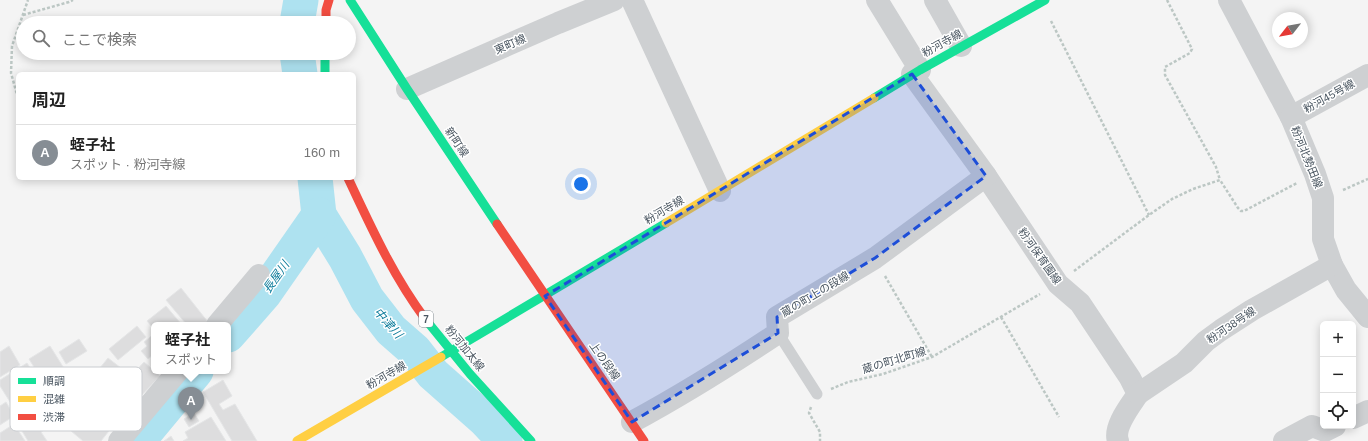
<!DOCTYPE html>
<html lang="ja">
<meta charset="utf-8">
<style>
body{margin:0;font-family:Arial,"Noto Sans JP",sans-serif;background:#f6f6f6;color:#222}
.controls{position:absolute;right:12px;bottom:12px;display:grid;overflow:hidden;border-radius:6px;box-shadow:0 2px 10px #0003}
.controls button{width:36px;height:36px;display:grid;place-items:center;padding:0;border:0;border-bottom:1px solid #e0e0e0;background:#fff;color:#222;font:20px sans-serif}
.compass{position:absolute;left:1272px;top:12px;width:36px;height:36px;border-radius:50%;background:#fff;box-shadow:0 2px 10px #0003;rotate:239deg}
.you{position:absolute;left:581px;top:184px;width:14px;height:14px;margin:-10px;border:3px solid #fff;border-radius:50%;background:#1a73e8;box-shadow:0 0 0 6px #1a73e833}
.badge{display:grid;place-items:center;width:26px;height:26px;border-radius:50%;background:#868d94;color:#fff;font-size:13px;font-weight:700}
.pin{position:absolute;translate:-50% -33px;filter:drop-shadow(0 1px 2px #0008)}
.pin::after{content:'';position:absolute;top:21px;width:14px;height:12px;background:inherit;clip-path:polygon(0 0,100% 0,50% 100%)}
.popup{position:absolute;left:151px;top:322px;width:80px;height:52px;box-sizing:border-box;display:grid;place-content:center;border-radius:6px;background:#fff;filter:drop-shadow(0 1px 3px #0005);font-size:13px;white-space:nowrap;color:#767676}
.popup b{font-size:15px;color:#222}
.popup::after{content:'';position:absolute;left:50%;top:100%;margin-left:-8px;border:8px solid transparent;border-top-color:#fff}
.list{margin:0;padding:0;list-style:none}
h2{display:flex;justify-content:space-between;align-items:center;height:52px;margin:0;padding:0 16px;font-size:17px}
h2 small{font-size:13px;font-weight:400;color:#767676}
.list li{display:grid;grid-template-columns:26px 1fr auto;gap:12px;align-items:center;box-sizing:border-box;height:56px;padding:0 16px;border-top:1px solid #e0e0e0}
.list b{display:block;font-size:15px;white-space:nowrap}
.list p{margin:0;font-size:13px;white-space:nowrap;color:#767676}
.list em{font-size:13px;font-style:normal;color:#767676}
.icon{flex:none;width:22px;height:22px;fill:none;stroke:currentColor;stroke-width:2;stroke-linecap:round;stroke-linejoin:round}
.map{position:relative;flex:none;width:1368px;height:441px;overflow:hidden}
.search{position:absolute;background:#fff;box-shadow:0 2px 10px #0003;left:16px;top:16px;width:340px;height:44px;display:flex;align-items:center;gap:10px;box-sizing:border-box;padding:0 14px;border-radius:22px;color:#767676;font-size:15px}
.panel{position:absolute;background:#fff;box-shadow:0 2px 10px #0003;left:16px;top:72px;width:340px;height:108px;border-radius:6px}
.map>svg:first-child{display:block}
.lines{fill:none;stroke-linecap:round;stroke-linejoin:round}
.river{stroke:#aee2f0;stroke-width:35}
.building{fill:#ddddde;stroke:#e5e6e7}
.path{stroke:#bcc7c4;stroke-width:2.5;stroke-dasharray:3 2;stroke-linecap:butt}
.lane{stroke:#ced0d2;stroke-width:11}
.street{stroke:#ced0d2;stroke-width:22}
.fast{stroke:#16e098;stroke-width:9}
.slow{stroke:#ffcf43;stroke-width:9}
.jam{stroke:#f24e42;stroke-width:9}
.marked{fill:#1d4ed8;fill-opacity:0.2;stroke:#1d4ed8;stroke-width:3;stroke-dasharray:8 5;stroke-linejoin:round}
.labels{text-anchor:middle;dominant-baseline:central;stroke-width:3;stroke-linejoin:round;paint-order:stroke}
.shield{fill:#fff;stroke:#808990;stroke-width:1}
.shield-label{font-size:10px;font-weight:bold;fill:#4a5661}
.street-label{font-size:11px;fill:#4a5661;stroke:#fff}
.water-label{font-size:12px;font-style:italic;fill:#0c7c9b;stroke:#fff}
.key{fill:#fff;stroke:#c9ccd0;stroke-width:1}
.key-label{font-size:11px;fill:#4a5661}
</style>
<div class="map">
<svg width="1368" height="441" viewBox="0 0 1368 441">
<rect width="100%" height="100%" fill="#f4f4f4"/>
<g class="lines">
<g class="river">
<polyline points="297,23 301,0"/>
<polyline points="297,53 300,74"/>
<polyline points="315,178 319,215 345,257 367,299 391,330 415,351 433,374 485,420 505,441"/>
<polyline points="228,335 264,294 319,215"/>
<polyline points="138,441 196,371"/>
</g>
</g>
<g class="building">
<polygon points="181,288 208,322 205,325 187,325 166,300"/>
<polygon points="166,306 182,325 154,325 154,329 147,321"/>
<polygon points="137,326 146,337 118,360 109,349"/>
<polygon points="154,334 154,354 148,359 141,351 147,346 144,342"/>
<polygon points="79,339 87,351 66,364 59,352"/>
<polygon points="9,346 20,365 0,377 0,352"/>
<polygon points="50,346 70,378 49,391 29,359"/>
<polygon points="108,358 121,368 104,390 91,379"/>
<polygon points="144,362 160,376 140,397 125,383"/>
<polygon points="27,363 39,382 26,390 34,403 17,413 0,386 0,380"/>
<polygon points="223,380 232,396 219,404 223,410 235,404 257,441 232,441 203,392"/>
<polygon points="116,381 135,396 123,412 103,396"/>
<polygon points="87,382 98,390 87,405 82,402 73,413 67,408"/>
<polygon points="58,395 65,406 49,415 54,424 41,432 47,441 28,441 16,421"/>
<polygon points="98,397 112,407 106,414 116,422 101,441 83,441 71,431"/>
<polygon points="6,402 14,416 0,425 0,406"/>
<polygon points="194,413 199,421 189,427 184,419"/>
<polygon points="211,417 226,441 183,441 188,438 185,432"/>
<polygon points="14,424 25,441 0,441 0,433"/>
<polygon points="171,436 174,441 164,441"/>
</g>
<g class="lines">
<g class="path">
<polyline points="1167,0 1192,49 1190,53 1165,67 1165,75 1216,167 1220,180"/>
<polyline points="23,15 69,2 73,0"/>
<polyline points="1051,21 1149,215"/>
<polyline points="18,98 11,73 12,46 28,0"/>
<polyline points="1343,190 1368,179"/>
<polyline points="1074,271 1149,215 1172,199 1193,189 1220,180 1238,208 1241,211 1244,211 1297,183"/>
<polyline points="885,276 932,357"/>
<polyline points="1001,317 1059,417"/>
<polyline points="831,389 848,382 883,374 932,357 1040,294"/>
<polyline points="811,407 809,413 820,432 820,441"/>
</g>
<polyline class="lane" points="778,333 817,394"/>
<g class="street">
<polyline points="632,0 720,191"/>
<polyline points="877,0 920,70"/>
<polyline points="935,0 961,46"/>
<polyline points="1229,0 1291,117 1315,174 1323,198 1323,239 1332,265 1346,290 1368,317"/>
<path d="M912 74 986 176 1058 284 1080 303 1130 378 1138 394C1130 406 1113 427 1118 441"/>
<polyline points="407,89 558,23 614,0"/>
<polyline points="1291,117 1368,75"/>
<polyline points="217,325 259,275"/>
<polyline points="1138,394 1184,363 1206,341 1221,330 1252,310 1332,265"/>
<polyline points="1353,418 1368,411"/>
<path d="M632 422C682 395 730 365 778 333L777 317 875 258 986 176"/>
<polyline points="119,441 178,371"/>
<polyline points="1284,441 1312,426 1325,431 1335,426"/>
</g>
<g class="fast">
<polyline points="350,0 407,89 497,224"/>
<polyline points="325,53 325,74"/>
<polyline points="874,98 920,70 1045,0"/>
<polyline points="426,320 470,374 531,441"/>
<polyline points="441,357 666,223"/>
</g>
<g class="slow">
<polyline points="666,223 874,98"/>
<polyline points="297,441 441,357"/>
</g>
<g class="jam">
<polyline points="326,23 326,10 329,0"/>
<path d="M348 178C371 227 393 276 426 320"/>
<polyline points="497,224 644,441"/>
</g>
</g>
<path class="marked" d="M912 74 986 176 875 258 777 317 778 333 632 422 545 296Z"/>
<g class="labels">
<rect class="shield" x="419" y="311" width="14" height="16" rx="3"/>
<g class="shield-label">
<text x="426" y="319">7</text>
</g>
<g class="street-label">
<text transform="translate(942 43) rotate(-29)">粉河寺線</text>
<text transform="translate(510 44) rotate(-24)">東町線</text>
<text transform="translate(1329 96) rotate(-29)">粉河45号線</text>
<text transform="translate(457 142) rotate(56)">新町線</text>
<text transform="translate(1307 157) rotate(68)">粉河北勢田線</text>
<text transform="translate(664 210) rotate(-31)">粉河寺線</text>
<text transform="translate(1040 256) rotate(55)">粉河保育園線</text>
<text transform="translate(815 294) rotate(-31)">蔵の町上の段線</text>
<text transform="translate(1231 325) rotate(-34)">粉河38号線</text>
<text transform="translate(465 348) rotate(51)">粉河加太線</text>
<text transform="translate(894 360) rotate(-17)">蔵の町北町線</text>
<text transform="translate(605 361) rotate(55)">上の段線</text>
<text transform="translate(386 375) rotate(-30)">粉河寺線</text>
</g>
<g class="water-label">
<text transform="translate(276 277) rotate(-55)">長屋川</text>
<text transform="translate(388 323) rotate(48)">中津川</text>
</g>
</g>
<rect x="10" y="367" width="132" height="64" rx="6" class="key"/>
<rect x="18" y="378" width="18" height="6" fill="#16e098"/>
<rect x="18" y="396" width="18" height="6" fill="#ffcf43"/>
<rect x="18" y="414" width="18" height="6" fill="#f24e42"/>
<g class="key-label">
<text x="43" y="385">順調</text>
<text x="43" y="403">混雑</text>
<text x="43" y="421">渋滞</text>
</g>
</svg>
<div class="controls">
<button>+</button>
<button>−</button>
<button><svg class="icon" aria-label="locate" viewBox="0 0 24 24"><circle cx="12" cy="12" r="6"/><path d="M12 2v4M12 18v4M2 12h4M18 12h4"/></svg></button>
</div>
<svg class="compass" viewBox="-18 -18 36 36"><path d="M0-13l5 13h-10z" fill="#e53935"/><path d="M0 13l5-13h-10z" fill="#767676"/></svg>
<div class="you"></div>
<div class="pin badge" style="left:191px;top:420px">A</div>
<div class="popup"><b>蛭子社</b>スポット</div>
<div class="search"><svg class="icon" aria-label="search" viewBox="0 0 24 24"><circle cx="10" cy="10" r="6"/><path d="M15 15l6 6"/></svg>ここで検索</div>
<section class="panel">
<h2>周辺<small></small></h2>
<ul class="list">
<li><span class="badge">A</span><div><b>蛭子社</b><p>スポット · 粉河寺線</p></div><em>160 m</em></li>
</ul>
</section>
</div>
